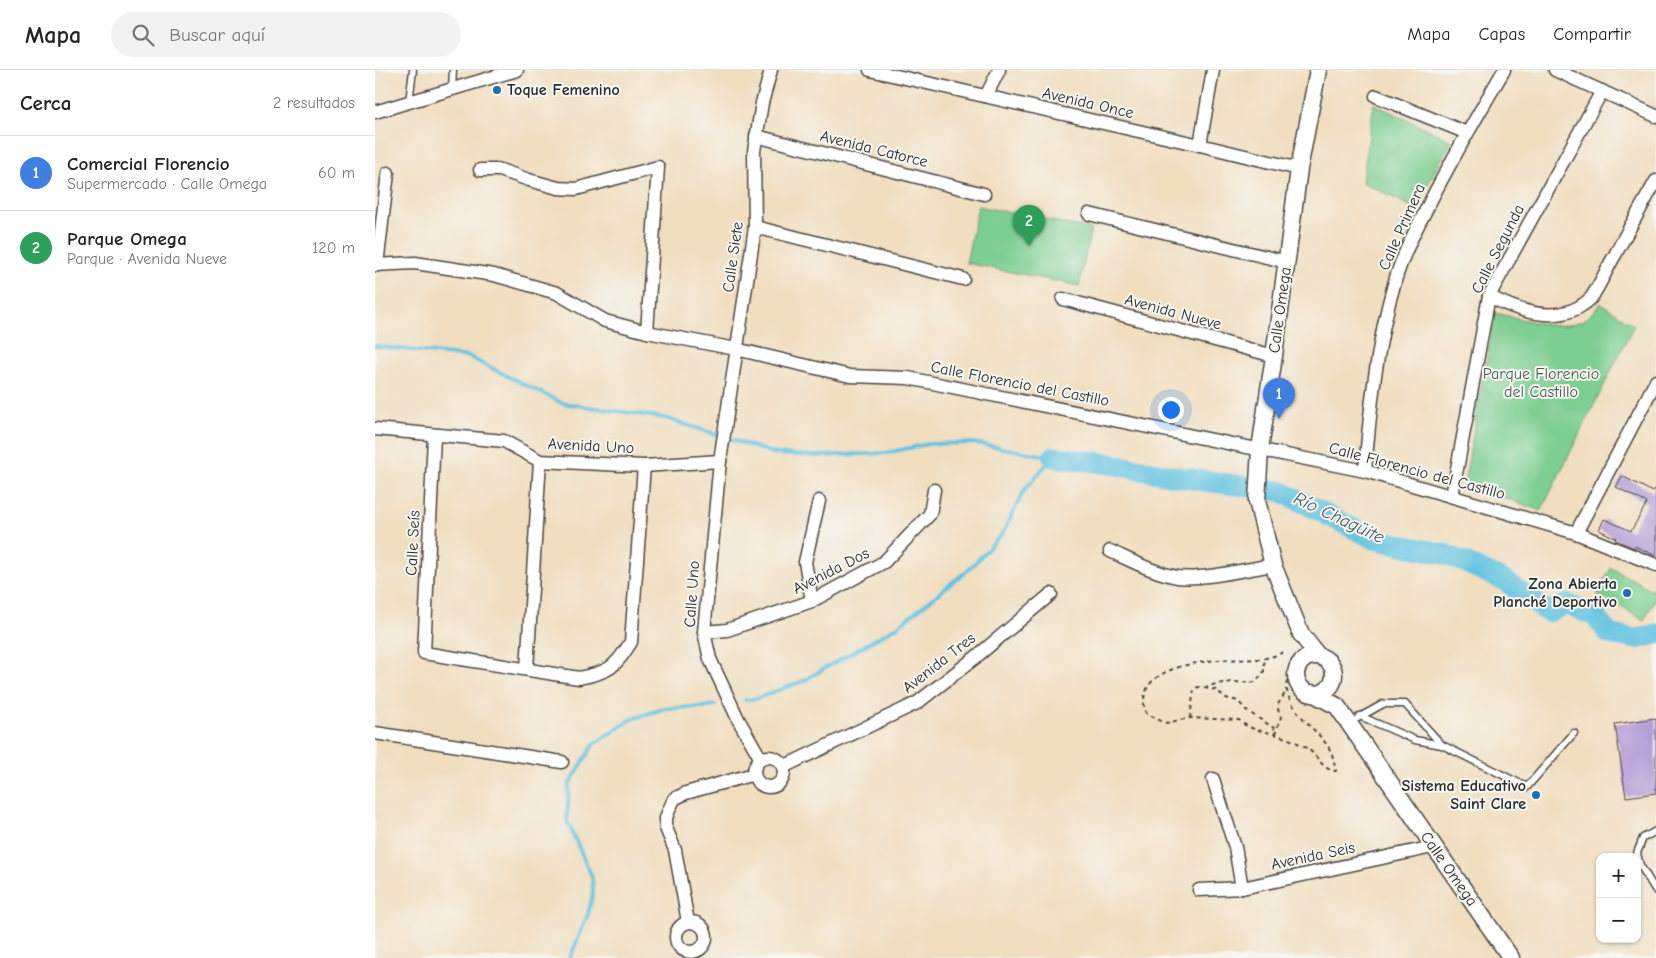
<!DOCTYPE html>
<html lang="es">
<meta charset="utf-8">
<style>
body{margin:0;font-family:"Comic Neue",sans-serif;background:#f2f2f2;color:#222}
.controls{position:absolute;right:15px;bottom:15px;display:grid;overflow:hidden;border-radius:10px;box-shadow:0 1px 4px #0004}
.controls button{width:45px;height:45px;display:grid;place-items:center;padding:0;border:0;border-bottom:1px solid #e0e0e0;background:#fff;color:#222;font:25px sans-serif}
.you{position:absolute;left:795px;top:339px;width:18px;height:18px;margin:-12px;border:4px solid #fff;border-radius:50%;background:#1a73e8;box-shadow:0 0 0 8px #1a73e833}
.badge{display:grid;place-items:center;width:32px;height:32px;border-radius:50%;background:#0b8043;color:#fff;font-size:16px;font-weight:700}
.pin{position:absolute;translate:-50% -41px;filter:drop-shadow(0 1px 2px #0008)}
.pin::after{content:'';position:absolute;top:26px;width:18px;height:15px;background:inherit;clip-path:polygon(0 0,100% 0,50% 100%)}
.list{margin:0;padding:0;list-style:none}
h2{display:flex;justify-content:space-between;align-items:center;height:65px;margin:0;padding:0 20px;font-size:21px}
h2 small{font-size:16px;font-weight:400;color:#767676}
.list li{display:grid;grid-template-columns:32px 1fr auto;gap:15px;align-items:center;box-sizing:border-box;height:75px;padding:0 20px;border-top:1px solid #e0e0e0}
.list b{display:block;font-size:19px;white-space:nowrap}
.list p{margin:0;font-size:16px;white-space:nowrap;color:#767676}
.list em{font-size:16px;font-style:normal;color:#767676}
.icon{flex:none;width:28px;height:28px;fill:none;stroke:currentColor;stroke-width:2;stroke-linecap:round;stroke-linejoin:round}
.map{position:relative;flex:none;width:1281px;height:888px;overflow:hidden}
header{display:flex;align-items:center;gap:30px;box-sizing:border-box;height:70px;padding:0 25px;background:#fff;border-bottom:1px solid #e0e0e0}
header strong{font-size:24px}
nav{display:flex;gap:28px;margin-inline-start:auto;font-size:18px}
.search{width:350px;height:45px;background:#f2f2f2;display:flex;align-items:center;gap:12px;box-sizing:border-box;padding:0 18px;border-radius:28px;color:#767676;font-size:19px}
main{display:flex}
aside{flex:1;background:#fff}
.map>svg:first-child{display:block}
.green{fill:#7bce91;stroke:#537c5e}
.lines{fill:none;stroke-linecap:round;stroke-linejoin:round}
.stream{stroke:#62c3e0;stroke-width:4}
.river{stroke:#62c3e0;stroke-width:21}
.building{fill:#b49cd6}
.service-casing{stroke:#494641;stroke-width:9}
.minor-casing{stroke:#494641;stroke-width:15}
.tertiary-casing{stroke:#494641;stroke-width:19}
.path{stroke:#494641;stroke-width:2;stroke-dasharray:4 4;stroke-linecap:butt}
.service{stroke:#fff;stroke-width:6}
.minor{stroke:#fff;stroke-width:12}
.tertiary{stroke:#fff;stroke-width:16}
.poi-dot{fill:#1f6fb2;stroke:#f6f6f2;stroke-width:2}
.labels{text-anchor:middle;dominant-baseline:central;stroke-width:4;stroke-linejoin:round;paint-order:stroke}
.poi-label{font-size:16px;font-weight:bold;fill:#2b2b2b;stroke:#f6f6f2;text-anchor:end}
.street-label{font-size:16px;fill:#2b2b2b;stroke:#f6f6f2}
.park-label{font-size:16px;fill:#435c4a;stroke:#f6f6f2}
.water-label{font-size:18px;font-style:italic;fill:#3c5961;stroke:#f6f6f2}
</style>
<header>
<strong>Mapa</strong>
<div class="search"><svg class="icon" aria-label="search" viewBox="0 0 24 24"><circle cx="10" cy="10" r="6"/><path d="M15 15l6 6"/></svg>Buscar aquí</div>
<nav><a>Mapa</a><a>Capas</a><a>Compartir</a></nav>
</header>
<main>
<aside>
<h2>Cerca<small>2 resultados</small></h2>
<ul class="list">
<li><span class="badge" style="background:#3f7fe0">1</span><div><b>Comercial Florencio</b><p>Supermercado · Calle Omega</p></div><em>60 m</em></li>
<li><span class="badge" style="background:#2e9e5b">2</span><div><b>Parque Omega</b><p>Parque · Avenida Nueve</p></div><em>120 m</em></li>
</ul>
</aside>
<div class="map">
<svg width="1281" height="888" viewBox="0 0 1281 888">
<rect width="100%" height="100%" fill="#f6f6f2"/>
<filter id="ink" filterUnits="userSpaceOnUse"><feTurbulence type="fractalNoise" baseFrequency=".02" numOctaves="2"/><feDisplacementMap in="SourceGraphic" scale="10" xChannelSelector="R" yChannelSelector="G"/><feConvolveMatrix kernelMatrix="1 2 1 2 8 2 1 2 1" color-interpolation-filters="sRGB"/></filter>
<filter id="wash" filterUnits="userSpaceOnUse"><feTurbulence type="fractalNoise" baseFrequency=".0096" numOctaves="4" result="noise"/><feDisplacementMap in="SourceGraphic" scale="20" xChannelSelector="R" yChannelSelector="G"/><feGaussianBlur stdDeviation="1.12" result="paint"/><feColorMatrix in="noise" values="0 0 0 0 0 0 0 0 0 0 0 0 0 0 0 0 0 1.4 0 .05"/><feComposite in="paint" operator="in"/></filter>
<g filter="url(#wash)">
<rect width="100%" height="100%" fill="#f1debf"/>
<g class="green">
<polygon points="999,34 1077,71 1039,138 987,112"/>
<polygon points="603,136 716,159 704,216 591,193"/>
<path d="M1226 233 1259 255 1166 441 1089 413 1120 243C1142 247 1181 261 1201 253 1211 250 1219 241 1226 233Z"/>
<polygon points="1236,498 1281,522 1281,528 1269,550 1222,524"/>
</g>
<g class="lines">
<g class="stream">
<polyline points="0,276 94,287 187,333 290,348 401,384 442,386 511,383 553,374 599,373 678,387"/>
<polyline points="370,630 383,628 428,611 523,556 594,499 627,464 650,419 678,387"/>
<polyline points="195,888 213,844 218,823 217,807 192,751 194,715 219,674 257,649 290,638 327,637 340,635"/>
</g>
<polyline class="river" points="678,387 735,394 809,408 905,421 999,469 1073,485 1130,511 1173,542 1192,534 1220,546 1234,564 1261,569 1281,564"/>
</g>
<g id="blocks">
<g class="building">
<polygon points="1247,406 1278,422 1281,417 1281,486 1260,476 1259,478 1240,470 1241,468 1224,460 1229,449 1256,461 1272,433 1241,417"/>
<polygon points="1281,648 1281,723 1251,727 1240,654"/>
</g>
</g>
</g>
<g filter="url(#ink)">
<use href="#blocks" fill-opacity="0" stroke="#494641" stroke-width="1"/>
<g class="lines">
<g class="service-casing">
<g id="service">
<polyline points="77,19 78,0"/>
<polyline points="34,32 38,0"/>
<polyline points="985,646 1040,670 1067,675 1152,717 1199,663"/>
<polyline points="983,648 1008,634 1030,634 1067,675"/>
<polyline points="1281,761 1268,768 1262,783 1265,795 1281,821"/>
</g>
</g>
<g class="minor-casing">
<g id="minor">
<polyline points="495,0 825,75 924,99"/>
<polyline points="1180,0 1281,46"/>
<polyline points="611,26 624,0"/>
<polyline points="1001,26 1092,63"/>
<polyline points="0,42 142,0"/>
<polyline points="381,66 609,124"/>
<polyline points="825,75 838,0"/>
<polyline points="105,100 125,100 154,110 183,118 201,119 283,97 272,262"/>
<polyline points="714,144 912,192"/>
<polyline points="380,157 588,209"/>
<polyline points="0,195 40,193 119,205 182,223 230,251 272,262 361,279 475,306 533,308 990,401 1201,463 1281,495"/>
<polyline points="2,195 13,103"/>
<path d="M1114 226C1144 242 1186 256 1215 229 1221 223 1234 194 1240 185 1253 160 1267 136 1281 111"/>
<polyline points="688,229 899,286"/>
<polyline points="0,359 129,371 165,391 269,396 345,391"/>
<path d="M59 366 49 583 204 608C234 602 240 598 256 572L269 396"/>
<path d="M990 401C995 339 1002 271 1020 211 1027 187 1038 164 1050 142 1074 93 1102 47 1129 0"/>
<polyline points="1077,426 1114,226 1227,21"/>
<polyline points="1201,463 1281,311"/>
<path d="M735 481C757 491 779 503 803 507 829 510 872 499 898 495"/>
<polyline points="437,531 430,492 444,431"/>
<polyline points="329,562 352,560 437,531 509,492 555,444 559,420"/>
<polyline points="152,599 165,391"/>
<polyline points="0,663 187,692"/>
<circle cx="394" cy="702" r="15"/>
<polyline points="386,689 363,649 335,589 329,562 345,391 380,157 379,81 387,33 396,0"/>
<polyline points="408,697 542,633 601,587 676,524"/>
<polyline points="838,709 860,777 867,818"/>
<polyline points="824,820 867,818 1058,777"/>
<polyline points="313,852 300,780 291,758 291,748 294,740 299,729 311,723 379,704"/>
<circle cx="316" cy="867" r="15"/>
</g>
</g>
<g class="tertiary-casing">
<g id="tertiary">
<polyline points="943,0 924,99 899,286 885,379 882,431 898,495 926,564 943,586"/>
<circle cx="940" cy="605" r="19"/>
<polyline points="937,623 962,636 1136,888"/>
</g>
</g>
<g class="path">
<path d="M908 582C888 593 864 588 843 590 822 592 783 598 773 617 768 627 768 633 771 643L790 653 815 648 864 650C874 660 886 660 899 664 910 667 925 673 934 680 944 687 947 700 961 701 959 692 958 683 952 675 939 656 898 629 916 601"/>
<path d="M829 618C849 610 860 613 881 612L889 601V594L891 588"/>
<path d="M815 648 819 619 823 617 841 620 851 628 863 631 872 641 899 658 900 664 906 647C898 630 907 635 911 619"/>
</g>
<use href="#service" class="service"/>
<use href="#minor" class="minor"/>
<use href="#tertiary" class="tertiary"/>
</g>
</g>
<g class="poi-dot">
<circle cx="122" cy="20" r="5"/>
<circle cx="1252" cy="523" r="5"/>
<circle cx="1161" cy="725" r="5"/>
</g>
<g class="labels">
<g class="poi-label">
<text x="132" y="20" text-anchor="start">Toque Femenino</text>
<text x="1242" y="514">Zona Abierta<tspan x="1242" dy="18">Planché Deportivo</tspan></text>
<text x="1151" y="716">Sistema Educativo<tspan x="1151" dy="18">Saint Clare</tspan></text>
</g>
<g class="street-label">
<text transform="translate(713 33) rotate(13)">Avenida Once</text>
<text transform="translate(499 79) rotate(14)">Avenida Catorce</text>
<text transform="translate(1027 157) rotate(-66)">Calle Primera</text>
<text transform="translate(1123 179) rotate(-63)">Calle Segunda</text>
<text transform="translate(358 187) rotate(-82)">Calle Siete</text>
<text transform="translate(905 240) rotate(-82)">Calle Omega</text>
<text transform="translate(798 242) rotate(15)">Avenida Nueve</text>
<text transform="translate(645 314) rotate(11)">Calle Florencio del Castillo</text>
<text transform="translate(216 376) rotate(3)">Avenida Uno</text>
<text transform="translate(1042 401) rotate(15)">Calle Florencio del Castillo</text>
<text transform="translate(38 473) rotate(-87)">Calle Seís</text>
<text transform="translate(456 501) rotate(-27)">Avenida Dos</text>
<text transform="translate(317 524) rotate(-86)">Calle Uno</text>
<text transform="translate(564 593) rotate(-38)">Avenida Tres</text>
<text transform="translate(938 786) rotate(-12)">Avenida Seis</text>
<text transform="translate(1074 799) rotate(55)">Calle Omega</text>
</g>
<g class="park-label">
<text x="1166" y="304">Parque Florencio<tspan x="1166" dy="18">del Castillo</tspan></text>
</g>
<g class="water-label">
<text transform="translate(964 448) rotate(25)">Río Chagüite</text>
</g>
</g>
</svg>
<div class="controls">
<button>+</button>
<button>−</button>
</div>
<div class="you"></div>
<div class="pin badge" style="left:904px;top:349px;background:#3f7fe0">1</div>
<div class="pin badge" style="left:654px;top:176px;background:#2e9e5b">2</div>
</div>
</main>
